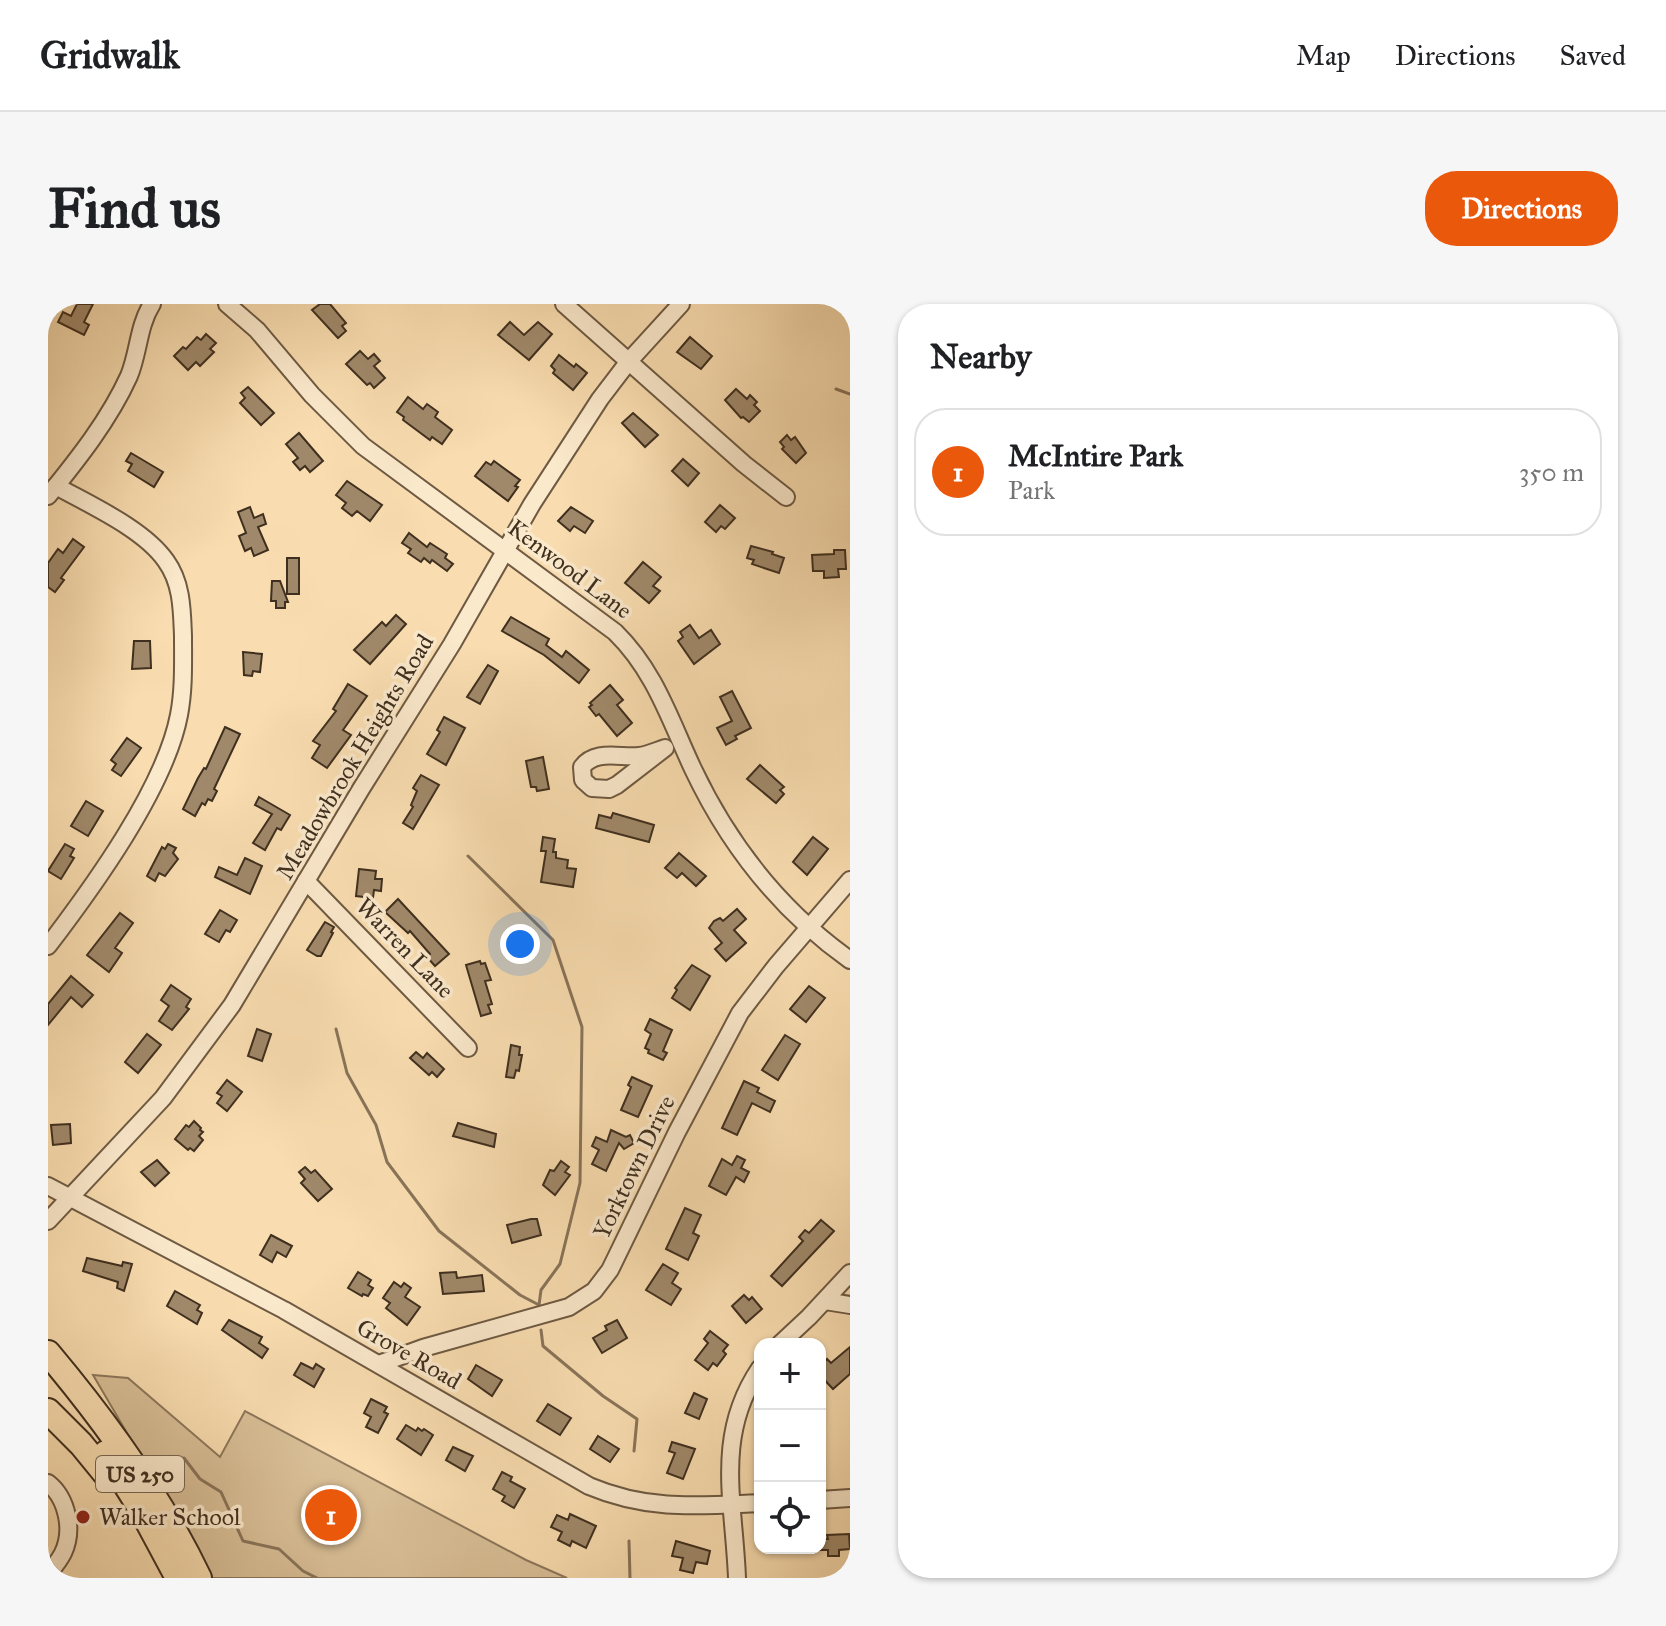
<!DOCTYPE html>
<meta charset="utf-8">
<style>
body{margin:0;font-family:"IM FELL Great Primer",serif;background:#f6f6f6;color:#202124}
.controls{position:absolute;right:24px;bottom:24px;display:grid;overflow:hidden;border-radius:16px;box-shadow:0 2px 6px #0004}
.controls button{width:72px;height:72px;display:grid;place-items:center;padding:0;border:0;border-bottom:2px solid #e0e0e0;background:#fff;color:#202124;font:40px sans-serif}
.you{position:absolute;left:472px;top:640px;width:28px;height:28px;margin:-20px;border:6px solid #fff;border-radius:50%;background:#1a73e8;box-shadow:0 0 0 12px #1a73e833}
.badge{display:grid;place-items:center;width:52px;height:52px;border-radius:50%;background:#ea580c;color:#fff;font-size:26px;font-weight:700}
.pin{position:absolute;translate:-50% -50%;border:4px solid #fff;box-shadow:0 2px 8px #0006}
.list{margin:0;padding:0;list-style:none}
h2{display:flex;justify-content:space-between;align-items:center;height:104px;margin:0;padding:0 32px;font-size:34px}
h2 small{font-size:26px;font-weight:400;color:#757577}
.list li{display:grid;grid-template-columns:52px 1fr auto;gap:24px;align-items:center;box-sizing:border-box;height:128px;margin:0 16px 16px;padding:0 16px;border:2px solid #e0e0e0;border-radius:32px}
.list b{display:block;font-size:30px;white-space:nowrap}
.list p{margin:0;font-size:26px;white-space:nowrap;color:#757577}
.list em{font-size:26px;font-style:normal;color:#757577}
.icon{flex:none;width:44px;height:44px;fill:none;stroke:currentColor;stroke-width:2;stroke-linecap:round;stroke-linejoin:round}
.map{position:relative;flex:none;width:802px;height:1274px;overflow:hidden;border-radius:32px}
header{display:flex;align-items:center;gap:48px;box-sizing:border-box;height:112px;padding:0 40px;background:#fff;border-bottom:2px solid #e0e0e0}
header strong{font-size:38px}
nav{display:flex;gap:44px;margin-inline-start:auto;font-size:28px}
.intro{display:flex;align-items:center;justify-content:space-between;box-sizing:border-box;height:192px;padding:0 48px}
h1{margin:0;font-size:56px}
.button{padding:20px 36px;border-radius:32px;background:#ea580c;color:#fff;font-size:28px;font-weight:700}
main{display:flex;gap:48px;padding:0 48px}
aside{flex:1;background:#fff;border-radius:32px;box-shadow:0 2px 6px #0004}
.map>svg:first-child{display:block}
.green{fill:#d9bf97;stroke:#8c775b;stroke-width:2}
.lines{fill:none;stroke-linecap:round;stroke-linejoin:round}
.stream{stroke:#897459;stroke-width:3}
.building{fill:#a0896a;stroke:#3f2f1f;stroke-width:2}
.minor-casing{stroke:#6e5a43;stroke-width:20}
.highway-casing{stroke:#3f2f1f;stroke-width:28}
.minor{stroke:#fbe9cc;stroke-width:16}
.highway{stroke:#f9ddb0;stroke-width:24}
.poi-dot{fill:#8f2418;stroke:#fbe9cc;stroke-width:3}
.labels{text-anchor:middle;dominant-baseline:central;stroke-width:7;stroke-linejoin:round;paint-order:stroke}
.shield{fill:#fbe9cc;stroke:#776753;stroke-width:2}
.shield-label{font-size:22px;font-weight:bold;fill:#3f2f1f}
.street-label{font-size:24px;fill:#3f2f1f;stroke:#fbe9cc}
.poi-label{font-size:24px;fill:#3f2f1f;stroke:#fbe9cc;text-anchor:start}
</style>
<header>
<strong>Gridwalk</strong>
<nav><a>Map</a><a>Directions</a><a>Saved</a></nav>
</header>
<div class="intro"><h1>Find us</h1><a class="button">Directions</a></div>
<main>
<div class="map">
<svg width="802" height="1274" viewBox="0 0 802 1274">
<rect width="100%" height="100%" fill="#f9ddb0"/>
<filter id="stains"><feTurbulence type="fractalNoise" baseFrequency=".0025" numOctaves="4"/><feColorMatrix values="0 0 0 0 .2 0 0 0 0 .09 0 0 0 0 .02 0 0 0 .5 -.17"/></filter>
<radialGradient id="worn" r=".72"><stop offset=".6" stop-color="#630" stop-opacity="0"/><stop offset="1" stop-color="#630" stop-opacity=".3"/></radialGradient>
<polygon class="green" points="45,1071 80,1074 172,1153 197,1107 478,1256 519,1274 154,1274 137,1228"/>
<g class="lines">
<g class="stream">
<polyline points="788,85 802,90"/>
<polyline points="288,725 299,769 328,821 339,858 391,927 472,991 491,1001 493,986 512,960 532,879 534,723 505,636 420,552"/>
<polyline points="493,1026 495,1042 555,1092 589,1115 586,1147"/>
<polyline points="136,1154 152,1175 173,1188 195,1237 231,1245 255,1267 269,1274"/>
<polyline points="581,1237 582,1274"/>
</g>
</g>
<g class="building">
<polygon points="29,0 45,0 36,18 41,21 36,31 10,18 15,8 23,12"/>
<polygon points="272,0 282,0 298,19 294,22 298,27 290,34 264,6"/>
<polygon points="462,18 476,31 490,18 504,30 481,56 450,31"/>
<polygon points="158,30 168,39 162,45 166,48 152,62 148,58 140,66 126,52 135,43 138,45 149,33 153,36"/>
<polygon points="642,33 664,52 653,65 629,48"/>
<polygon points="312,47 320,55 326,50 332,57 326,62 337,74 326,84 322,79 319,81 298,60"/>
<polygon points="511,51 526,63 528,60 539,69 525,86 505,69 507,66 503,62"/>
<polygon points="200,83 226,109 213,121 192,99 197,94 193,89"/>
<polygon points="688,85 699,95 702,91 709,98 706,101 712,107 701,118 695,113 693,114 677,96"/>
<polygon points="360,93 375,105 379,100 390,108 387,113 404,126 394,140 384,133 382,136 355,116 356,113 349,108"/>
<polygon points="585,109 610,131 597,143 574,119"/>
<polygon points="251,129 275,157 262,168 257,162 252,166 245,158 250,154 238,140"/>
<polygon points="739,131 743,136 747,133 758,149 748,159 734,145 736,143 732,138"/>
<polygon points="83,149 115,168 106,183 80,167 84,160 78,157"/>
<polygon points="635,155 651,169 640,182 624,167"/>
<polygon points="446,157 472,176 467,182 470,183 460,197 427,172 438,158 443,161"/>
<polygon points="299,177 334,201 322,217 309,207 304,212 294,204 298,199 288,191"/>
<polygon points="672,201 687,214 677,225 673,222 668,228 657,218"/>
<polygon points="202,203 206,214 215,210 218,220 210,223 220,246 206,252 203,244 197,247 191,232 198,229 190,208"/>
<polygon points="523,203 545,217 537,229 526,222 522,227 510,217"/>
<polygon points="361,229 379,243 382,239 399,250 397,254 405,260 399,267 384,256 382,259 376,254 373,258 360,249 363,245 354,239"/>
<polygon points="25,235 36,243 13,274 16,276 7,288 0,283 0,259 10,245 15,249"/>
<polygon points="703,242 725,248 724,250 736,254 731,269 704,260 706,256 699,254"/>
<polygon points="786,246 797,246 798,265 790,265 791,273 776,274 776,267 765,267 764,251 786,250"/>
<rect x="239" y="254" width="12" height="36"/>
<polygon points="595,258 613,273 605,282 612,287 601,299 577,279"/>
<polygon points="224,277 232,277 240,298 237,298 237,304 228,304 228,297 223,297"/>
<polygon points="348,311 358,320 322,360 306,346 334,318 338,322"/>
<polygon points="463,313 501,335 498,341 514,353 518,347 541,366 531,379 496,351 454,327"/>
<polygon points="642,321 651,334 663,326 672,340 646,360 630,337 635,333 632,328"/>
<polygon points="86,337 102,337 103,364 84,365"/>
<polygon points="195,348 214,350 212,368 205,367 204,372 196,371"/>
<polygon points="440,361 450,367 432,400 419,393"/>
<polygon points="300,380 319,392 295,426 303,431 279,464 264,454 272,441 265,437 288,407 285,405"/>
<polygon points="562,381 575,396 569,401 584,419 569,432 551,410 548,412 541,403 544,401 542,399"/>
<polygon points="684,387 703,424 687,432 689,435 678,441 669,424 684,417 672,393"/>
<polygon points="396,413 417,424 398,461 379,450 392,428 389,426"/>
<polygon points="177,423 192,430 166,485 169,487 164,497 160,495 157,501 154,499 147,512 135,505 150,474 156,464 158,465"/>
<polygon points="79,434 93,444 73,472 64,466 68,460 63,456"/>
<polygon points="495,453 501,485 489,487 488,483 483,483 478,457"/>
<polygon points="712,461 736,483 732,486 736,490 728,499 699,475"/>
<polygon points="373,471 391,481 365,525 355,519 365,503 363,501 369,487 365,484"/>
<polygon points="211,493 242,511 233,526 229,524 217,546 205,539 224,510 207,501"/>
<polygon points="38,497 55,507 40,532 23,522"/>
<polygon points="565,509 606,521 601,538 548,524 551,511 563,514"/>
<polygon points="495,533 507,535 505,548 508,548 508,554 520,556 519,564 528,565 525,583 493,578 498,547 493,547"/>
<polygon points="765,533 780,545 759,571 745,558"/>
<polygon points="17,540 26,545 22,552 26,554 13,575 0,567"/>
<polygon points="120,540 128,544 125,549 130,555 117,572 111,569 107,577 99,572 114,543 117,545"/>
<polygon points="631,549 658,572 648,582 634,569 629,574 617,564"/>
<polygon points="197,554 214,562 202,590 167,573 171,563 189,571"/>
<polygon points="311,565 328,567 327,575 334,575 333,587 326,586 325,594 308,592"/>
<polygon points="350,595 401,650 387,662 379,653 382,650 362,627 360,629 337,608"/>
<polygon points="689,605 698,615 686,626 698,639 678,657 667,645 674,639 661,624 666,617 672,614 675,617"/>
<polygon points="172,606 189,616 182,628 178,626 171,638 157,630"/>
<polygon points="72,609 85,619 67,644 74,649 61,668 39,651"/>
<polygon points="277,618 286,623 283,628 285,629 273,652 269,652 259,646"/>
<polygon points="432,657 433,660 437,659 443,676 437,677 444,700 440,701 443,709 433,712 418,661"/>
<polygon points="644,661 662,672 642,706 624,694 629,686 627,684"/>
<polygon points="23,672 45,691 34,703 23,693 0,721 0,700"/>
<polygon points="123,681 143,695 138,703 141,705 124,726 111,717 121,702 113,696"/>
<polygon points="761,682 777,694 758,718 742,705"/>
<polygon points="602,715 624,726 615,747 619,749 615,756 600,749 601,746 597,744 603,730 597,726"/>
<polygon points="209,725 223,730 214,757 200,752"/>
<polygon points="99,730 113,741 90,769 77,758"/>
<polygon points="737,731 752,740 730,776 714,766"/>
<polygon points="463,741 472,743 471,751 474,751 471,767 468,766 466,774 458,773"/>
<polygon points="368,748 375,754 379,749 396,765 389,773 384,768 381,771 362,754"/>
<polygon points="584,773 604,782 590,813 573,806 583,783 580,781"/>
<polygon points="179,776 194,788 179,807 169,799 174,792 169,789"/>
<polygon points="696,777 711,784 709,788 727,797 722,808 704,799 689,831 674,824"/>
<polygon points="146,817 153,824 152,826 155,828 151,832 155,836 146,847 142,844 140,846 127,835 138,821 141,823"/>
<polygon points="410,819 448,830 446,843 405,832"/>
<polygon points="22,820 23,839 5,841 3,821"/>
<polygon points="563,826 578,833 582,831 586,839 576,845 571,839 558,867 544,860 551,846 544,842 548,833 559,838"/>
<polygon points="689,852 697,856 693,864 701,868 696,878 688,873 678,891 661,882 674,855 684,861"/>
<polygon points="109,856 121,869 107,882 93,868"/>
<polygon points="513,857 521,863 517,868 522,871 507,891 495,881 502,866 506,867"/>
<polygon points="257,863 263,869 267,866 284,885 270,897 253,879 257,875 251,868"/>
<polygon points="637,904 653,911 645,929 651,932 640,956 618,945"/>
<polygon points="483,915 489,915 493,931 464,939 459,921"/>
<polygon points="773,916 786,927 734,982 723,972 755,937 751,933 757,926 761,929"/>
<polygon points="223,931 244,942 238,953 229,948 224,958 212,951"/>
<polygon points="39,954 74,962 75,958 84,960 76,987 69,984 70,978 35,967"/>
<polygon points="615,960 630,969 624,979 633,985 623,1001 598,986"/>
<polygon points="310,968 323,976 320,981 325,984 320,992 315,990 314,992 300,984"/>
<polygon points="408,968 409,974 434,971 436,987 395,990 392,969"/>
<polygon points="346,978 353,983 356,979 363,984 357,993 372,1003 359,1021 338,1004 342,999 335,994"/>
<polygon points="127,987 152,1001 149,1006 154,1009 149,1020 119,1002"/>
<polygon points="696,991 701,996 704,993 714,1005 698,1019 684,1002"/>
<polygon points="181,1016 214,1033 211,1039 220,1045 214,1054 174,1026"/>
<polygon points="569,1016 579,1034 554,1049 545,1034 559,1026 557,1022"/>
<polygon points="662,1027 680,1041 675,1047 678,1050 669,1062 665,1059 660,1066 647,1056 660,1039 656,1035"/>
<polygon points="802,1043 802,1070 785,1085 772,1071 772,1062 779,1055 783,1059"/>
<polygon points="253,1059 265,1065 268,1060 276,1065 266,1083 246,1071"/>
<polygon points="428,1061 454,1076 444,1092 420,1075"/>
<polygon points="646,1089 659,1095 651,1115 637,1109"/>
<polygon points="323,1095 339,1103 336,1108 340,1110 330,1129 318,1123 323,1113 316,1109"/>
<polygon points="500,1100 523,1114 512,1131 489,1117"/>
<polygon points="358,1121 368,1127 370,1124 374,1127 376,1125 385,1131 373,1151 349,1135"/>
<polygon points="550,1132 571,1145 562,1158 542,1145"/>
<polygon points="624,1138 647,1145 635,1175 619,1169 627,1149 621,1147"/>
<polygon points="405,1143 425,1152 417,1167 398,1156"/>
<polygon points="454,1168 464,1173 462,1177 477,1185 466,1204 454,1197 457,1192 445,1185"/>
<polygon points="522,1210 548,1222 538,1244 524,1237 522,1242 510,1236 514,1228 503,1223 509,1211 520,1216"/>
<polygon points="801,1230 802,1245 791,1246 791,1252 780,1252 780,1246 772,1246 772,1235 780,1235 779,1231"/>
<polygon points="628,1237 662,1247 659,1260 648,1258 645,1269 632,1266 635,1254 624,1252"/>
</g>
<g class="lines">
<g class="minor-casing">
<g id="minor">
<path d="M179 0 209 26 264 91 315 142 567 328C607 367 622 416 645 465 681 541 733 607 802 656"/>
<polyline points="516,0 696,160 738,193"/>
<path d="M0 192C30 155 61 116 81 72 91 48 90 22 104 0"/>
<path d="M617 444 569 481 561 485 544 484 535 476 534 463C547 445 572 454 591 452 600 451 608 447 617 444Z"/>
<polyline points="258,577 420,744"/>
<path d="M0 642C45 583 117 484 131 411 136 385 135 359 135 332 134 306 134 279 118 257 96 225 42 201 8 182"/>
<path d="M0 882 236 1006 541 1182C600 1207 650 1202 712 1199"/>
<polyline points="0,917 115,794 184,701 313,485 404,340 484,200 552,95 581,57 633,0"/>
<polyline points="777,997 802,1001"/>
<polyline points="732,1040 761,1013 802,969"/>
<polyline points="331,1060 375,1044 521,1003 546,987 562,966 629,828 692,709 728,662 802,576"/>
<path d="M0 1179C19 1194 26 1226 15 1249 11 1257 5 1264 0 1270"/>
<polyline points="772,1196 802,1194"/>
<path d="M689 1274C686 1197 666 1132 712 1064"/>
</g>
</g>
<g class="highway-casing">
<g id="highway">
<path d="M0 1049C58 1118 112 1192 151 1274"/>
<polyline points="0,1107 33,1140 60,1173"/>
<polyline points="58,1149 93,1205 130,1274"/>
</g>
</g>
<use href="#minor" class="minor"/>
<use href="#highway" class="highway"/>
</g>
<circle class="poi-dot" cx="35" cy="1213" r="8"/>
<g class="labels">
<rect class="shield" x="48" y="1152" width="88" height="36" rx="6"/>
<g class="shield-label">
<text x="92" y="1170">US 250</text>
</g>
<g class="street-label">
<text transform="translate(522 265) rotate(37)">Kenwood Lane</text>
<text transform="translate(307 453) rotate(-59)">Meadowbrook Heights Road</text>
<text transform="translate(357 644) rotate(46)">Warren Lane</text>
<text transform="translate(586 863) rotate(-64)">Yorktown Drive</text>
<text transform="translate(361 1050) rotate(30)">Grove Road</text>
</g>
<g class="poi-label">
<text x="51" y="1213">Walker School</text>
</g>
</g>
<rect width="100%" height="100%" filter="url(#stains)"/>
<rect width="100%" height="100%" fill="url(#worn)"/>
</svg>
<div class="controls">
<button>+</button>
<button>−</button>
<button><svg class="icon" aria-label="locate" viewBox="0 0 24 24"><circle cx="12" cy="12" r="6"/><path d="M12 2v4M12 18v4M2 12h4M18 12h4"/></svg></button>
</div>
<div class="you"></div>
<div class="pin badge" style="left:283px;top:1211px">1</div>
</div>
<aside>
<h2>Nearby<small></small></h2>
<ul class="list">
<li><span class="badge">1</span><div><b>McIntire Park</b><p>Park</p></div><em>350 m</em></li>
</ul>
</aside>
</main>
